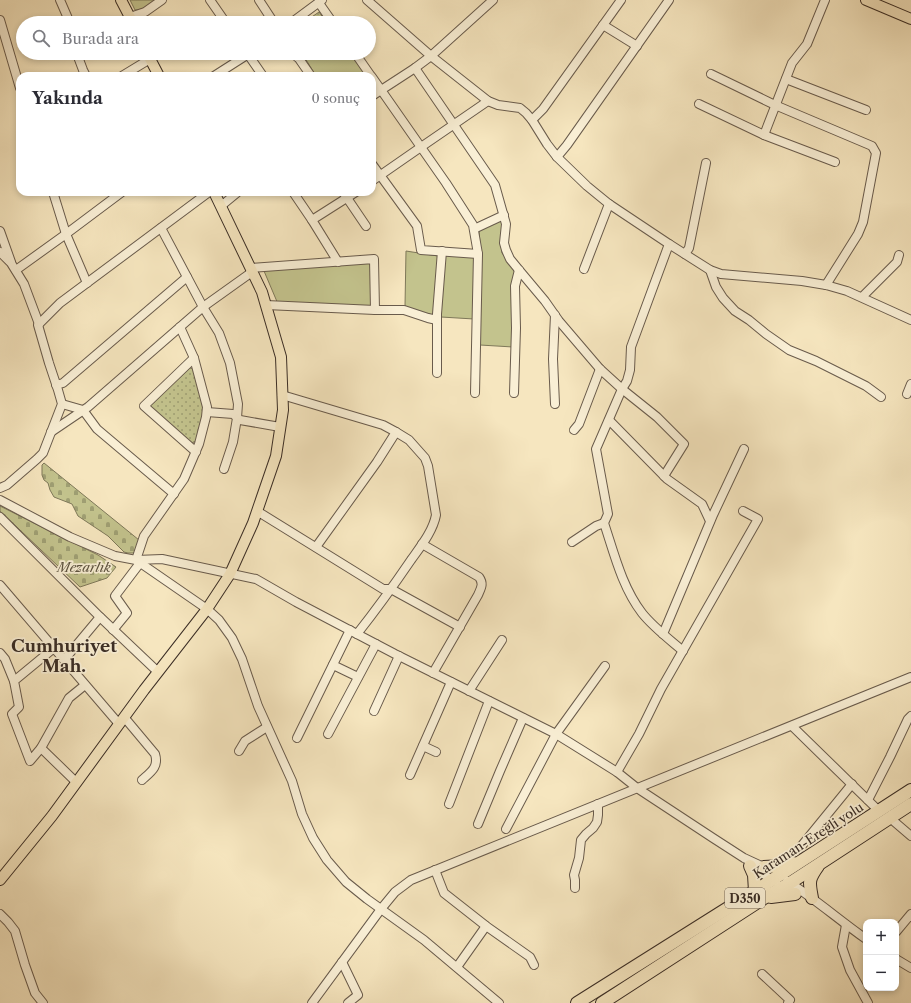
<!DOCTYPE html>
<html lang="tr">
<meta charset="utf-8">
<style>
body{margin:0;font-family:"Libre Caslon Text",serif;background:#f2f2f3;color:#2b2b33}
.controls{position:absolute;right:12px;bottom:12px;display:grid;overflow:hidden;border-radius:8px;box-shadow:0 2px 6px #0003}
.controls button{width:36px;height:36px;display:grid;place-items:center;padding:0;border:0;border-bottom:1px solid #e1e1e2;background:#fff;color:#2b2b33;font:20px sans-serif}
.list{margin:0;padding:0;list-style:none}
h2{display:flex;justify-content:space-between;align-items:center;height:52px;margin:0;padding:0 16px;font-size:17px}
h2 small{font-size:13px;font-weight:400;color:#7c7c81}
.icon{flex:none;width:22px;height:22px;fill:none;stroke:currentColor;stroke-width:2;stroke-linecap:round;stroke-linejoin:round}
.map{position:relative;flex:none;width:911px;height:1003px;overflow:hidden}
.search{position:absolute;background:#fff;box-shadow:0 2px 6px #0003;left:16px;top:16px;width:360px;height:44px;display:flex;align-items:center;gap:10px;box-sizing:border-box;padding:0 14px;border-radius:22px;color:#7c7c81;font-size:15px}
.panel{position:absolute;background:#fff;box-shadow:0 2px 6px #0003;left:16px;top:72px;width:360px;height:124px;border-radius:12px}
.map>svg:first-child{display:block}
.grass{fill:#c3c38d;stroke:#7e7859}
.cemetery{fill:url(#cemetery-stones);stroke:#7e7859}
.park{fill:url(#park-dots);stroke:#7e7859}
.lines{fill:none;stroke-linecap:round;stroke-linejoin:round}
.minor-casing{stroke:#695b4c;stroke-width:10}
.major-casing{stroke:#3a2d25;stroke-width:12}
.highway-casing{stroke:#3a2d25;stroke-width:14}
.minor{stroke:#f9efd5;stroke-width:8}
.major{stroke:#f6e6bf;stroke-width:10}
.highway{stroke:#f6e6bf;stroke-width:12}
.labels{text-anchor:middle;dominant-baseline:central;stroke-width:3.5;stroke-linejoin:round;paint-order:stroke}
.shield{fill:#f9efd5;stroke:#73675a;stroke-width:1}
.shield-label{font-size:12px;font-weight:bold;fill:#3a2d25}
.park-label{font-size:13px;font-style:italic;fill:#5c523f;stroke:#f9efd5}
.street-label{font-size:13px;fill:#3a2d25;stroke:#f9efd5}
.district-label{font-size:17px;font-weight:bold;fill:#3a2d25;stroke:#f9efd5}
</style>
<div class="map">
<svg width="911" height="1003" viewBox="0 0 911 1003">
<defs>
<pattern id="cemetery-stones" width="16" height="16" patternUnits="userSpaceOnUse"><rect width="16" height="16" fill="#c3c38d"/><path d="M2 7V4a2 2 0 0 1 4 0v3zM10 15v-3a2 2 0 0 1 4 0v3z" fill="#9f9f73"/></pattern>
<pattern id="park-dots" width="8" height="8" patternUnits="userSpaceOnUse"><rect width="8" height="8" fill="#c3c38d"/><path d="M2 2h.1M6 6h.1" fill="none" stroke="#9f9f73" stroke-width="1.8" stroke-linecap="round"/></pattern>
</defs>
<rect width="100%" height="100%" fill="#f6e6bf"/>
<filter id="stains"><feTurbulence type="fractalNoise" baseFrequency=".005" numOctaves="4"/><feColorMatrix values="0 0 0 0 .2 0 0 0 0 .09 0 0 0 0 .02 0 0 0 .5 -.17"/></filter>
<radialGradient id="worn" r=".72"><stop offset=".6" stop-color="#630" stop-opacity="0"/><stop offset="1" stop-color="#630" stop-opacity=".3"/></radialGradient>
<g class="grass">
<polygon points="130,0 156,0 141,10 135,10"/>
<polygon points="325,53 350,53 367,76 316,76 305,58"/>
<polygon points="501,220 504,223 501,243 502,253 505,257 516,271 513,347 480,345 481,256 479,231"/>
<polygon points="406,251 438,256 435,318 431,317 405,306"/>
<polygon points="444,254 475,257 474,319 441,317"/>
<polygon points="371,263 373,305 368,308 278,304 264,271 265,270"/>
</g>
<g class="cemetery">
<polygon points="44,463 139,540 134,553 128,553 124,552 108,536 78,516 72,504 54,497 50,490 48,483 44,480 42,475 42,465"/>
<polygon points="0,506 98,555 116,567 107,578 80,587 0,511"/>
</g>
<g class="park">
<polygon points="319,12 327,23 303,23"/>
<polygon points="190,368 195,369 204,412 196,441 190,444 148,406"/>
</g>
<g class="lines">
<g class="minor-casing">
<g id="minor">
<polyline points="60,0 70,23"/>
<polyline points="210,0 226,23"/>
<polyline points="259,0 274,23"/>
<polyline points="367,0 431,56 488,101 498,105 520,108 526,113 532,120 547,144 557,157 587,186 609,204 669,244 710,270 721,274 802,281 826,285 847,291 911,320"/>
<polyline points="319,3 333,23"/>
<polyline points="130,17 145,12 162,0"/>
<polyline points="0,20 20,88"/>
<polyline points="291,23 322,0"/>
<polyline points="603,25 637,46"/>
<polyline points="78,53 77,54 83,70 86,76"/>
<polyline points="247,53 263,76"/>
<polyline points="295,53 311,76"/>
<polyline points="355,53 371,76"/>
<polyline points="297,57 313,53"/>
<polyline points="415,68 495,185 506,224 504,243 506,250 510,259 519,270 545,301 559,321 600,369 622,389 657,417 684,444 664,476"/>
<polyline points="711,74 775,105 872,146 876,153 863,222 858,234 826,285"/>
<polyline points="122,76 150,59"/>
<polyline points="214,76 250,53"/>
<polyline points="372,77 446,183 473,225 478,254 475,393"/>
<polyline points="786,79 866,110"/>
<polyline points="372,96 415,68 431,56 493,0"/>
<polyline points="699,104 764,135 835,162"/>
<polyline points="532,120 543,109 621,0"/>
<polyline points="764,135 792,63 807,44 825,0"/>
<polyline points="557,157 567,145 669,0"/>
<polyline points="372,164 417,226 421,250 478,254"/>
<polyline points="372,181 421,147 488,101"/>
<polyline points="53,192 66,234 87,283"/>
<polyline points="293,192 312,220 356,192"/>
<polyline points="343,192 366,226"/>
<polyline points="221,206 238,192"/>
<polyline points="312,220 338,262"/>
<polyline points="161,228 203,307 219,333 230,363 238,404 237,418 233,442 224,469"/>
<polyline points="474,229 504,215"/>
<polyline points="0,231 11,262"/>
<path d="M669 244 631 347 630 370 627 381 622 389 596 449 608 514 604 523C614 553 622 587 642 613 653 627 669 639 683 651"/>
<polyline points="0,252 11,263 24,284 39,324"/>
<polyline points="685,254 689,248 706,163"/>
<polyline points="250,268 374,259 375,310 266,305"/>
<polyline points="584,269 609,204"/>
<polyline points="16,270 66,234 122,192"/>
<polyline points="710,270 716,287 723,298 735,311 749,320 766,334 789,350 816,361 866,386 881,397"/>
<polyline points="862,297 897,262 899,255"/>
<polyline points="375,310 404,310 428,318 437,320"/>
<polyline points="555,315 553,359 555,404"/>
<polyline points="180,327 194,358 207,407 206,417 199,444 184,479 144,536 136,560 207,609 219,620 232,638 242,659 258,706 292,781 302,814 313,838 327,860 346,882 367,899 424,940 499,1003"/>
<polyline points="194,358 144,406 196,452"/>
<polyline points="437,373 437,314 442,251"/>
<polyline points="56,385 63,383 187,277"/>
<polyline points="514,393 516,328 515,286 519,270"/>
<polyline points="907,394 911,384"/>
<path d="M282 395 383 425 396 432 409 440 425 458 428 466 436 515C433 531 421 546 411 560 394 585 376 610 357 634"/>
<polyline points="62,404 83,410 97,429 174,494"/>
<polyline points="207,412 233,414 240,420 280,427"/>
<polyline points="609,420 667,479 702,504 710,521"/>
<polyline points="574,430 579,424 600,369"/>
<polyline points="51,432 88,407 203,307 252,272"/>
<polyline points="0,488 7,485 37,459 43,453 62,404 58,390 49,363 38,325 60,303 209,192"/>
<polyline points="0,500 70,537 115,556 136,560 162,559 256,579 296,602 395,654 556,734 617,772 637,788 713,838 744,858 768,869"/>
<polyline points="257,511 383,589 391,589 460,627"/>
<polyline points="0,517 100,617 158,672"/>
<polyline points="572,542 596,526 604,523"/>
<path d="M422 544 479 577C484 584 481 588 478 595L433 673"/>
<polyline points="316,547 377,462 396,432"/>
<polyline points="0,585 119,724"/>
<polyline points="113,630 127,613 115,596 140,563"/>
<polyline points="663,634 713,515 744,449"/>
<polyline points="54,648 14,681 19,707 12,714 30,761 41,748 69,698 85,685"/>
<polyline points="0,653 5,659 14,681"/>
<polyline points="64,660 100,617"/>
<polyline points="333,665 358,677"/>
<polyline points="469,691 502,640"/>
<polyline points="374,711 399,656"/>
<path d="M124 717 155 754C159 767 151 772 142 780"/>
<polyline points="792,726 879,811"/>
<polyline points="328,734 376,644"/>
<polyline points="297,738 350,630"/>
<polyline points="423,746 436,752"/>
<polyline points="41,748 76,782"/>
<polyline points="239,751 245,741 267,727"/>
<polyline points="617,772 639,734 661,689 758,519 743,511"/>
<polyline points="410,775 451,682"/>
<polyline points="868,800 890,757 908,719 911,716"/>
<polyline points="449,804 489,701"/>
<polyline points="890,818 911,836"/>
<polyline points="478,824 500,771 523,718"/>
<polyline points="506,829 556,734 605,666"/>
<polyline points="799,849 852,784"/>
<polyline points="750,866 776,882"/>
<polyline points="435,870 444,893 486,926 530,957 534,965"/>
<path d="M787 881C814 898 839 920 866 939"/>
<polyline points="575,888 575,880 574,875 579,858 581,840 586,834 593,828 597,822 598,815 598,804"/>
<polyline points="0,914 8,922 15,931 25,965 35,993 43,1003"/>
<polyline points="846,925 842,947 850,970 868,1003"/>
<polyline points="896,932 911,914"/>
<polyline points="896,959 911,968"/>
<polyline points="342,962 358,995 348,1003"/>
<polyline points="457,967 486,926"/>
<polyline points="762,974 790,1000 788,1003"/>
<polyline points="312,1003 381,909 395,892 411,880 911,677"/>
</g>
</g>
<g class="major-casing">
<g id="major">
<polyline points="121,0 133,23"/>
<polyline points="866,0 911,19"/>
<polyline points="147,53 159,76"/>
<polyline points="0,880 52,816 144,690 207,609 230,574 253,523 276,456 283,410 281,357 262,292 214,192"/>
</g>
</g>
<g class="highway-casing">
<g id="highway">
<polyline points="750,866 754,875 755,891"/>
<polyline points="764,867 782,866 793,863"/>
<polyline points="771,897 795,894"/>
<path d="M812 898C809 882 808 880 818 866"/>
<polyline points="577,1003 755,891 911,790"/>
<polyline points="602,1003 764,898 790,883 911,804"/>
</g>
</g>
<use href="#minor" class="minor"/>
<use href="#major" class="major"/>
<use href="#highway" class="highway"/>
</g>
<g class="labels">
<rect class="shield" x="725" y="888" width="40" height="20" rx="3"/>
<g class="shield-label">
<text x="745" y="898">D350</text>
</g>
<g class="park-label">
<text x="84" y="567">Mezarlık</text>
</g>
<g class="street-label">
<text transform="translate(808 840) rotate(-33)">Karaman-Ereğli yolu</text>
</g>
<g class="district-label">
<text x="64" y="646">Cumhuriyet<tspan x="64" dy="20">Mah.</tspan></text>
</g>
</g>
<rect width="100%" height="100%" filter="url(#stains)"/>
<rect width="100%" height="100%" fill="url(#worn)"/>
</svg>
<div class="controls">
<button>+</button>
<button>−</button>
</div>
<div class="search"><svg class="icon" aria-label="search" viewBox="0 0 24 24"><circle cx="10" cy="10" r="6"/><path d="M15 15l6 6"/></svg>Burada ara</div>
<section class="panel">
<h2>Yakında<small>0 sonuç</small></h2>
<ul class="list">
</ul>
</section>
</div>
